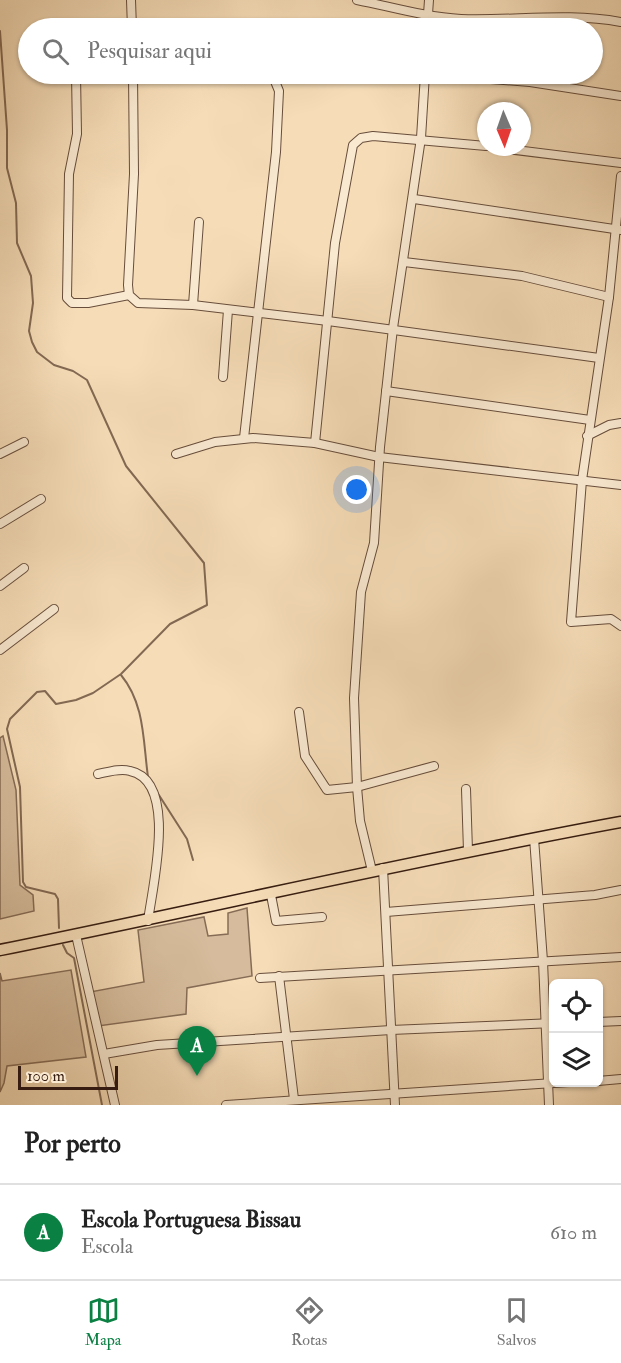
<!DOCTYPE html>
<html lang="pt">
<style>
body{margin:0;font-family:"IM FELL Double Pica",serif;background:#f2f2f2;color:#222}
.controls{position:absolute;right:18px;bottom:18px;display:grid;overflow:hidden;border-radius:9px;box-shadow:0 2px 4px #0004}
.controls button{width:54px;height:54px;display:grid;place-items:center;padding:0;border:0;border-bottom:2px solid #e0e0e0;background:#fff;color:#222;font:30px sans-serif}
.compass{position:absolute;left:477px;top:102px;width:54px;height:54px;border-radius:50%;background:#fff;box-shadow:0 2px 4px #0004;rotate:178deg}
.scale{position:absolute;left:18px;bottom:15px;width:100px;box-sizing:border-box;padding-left:6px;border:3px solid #371d11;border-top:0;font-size:16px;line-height:21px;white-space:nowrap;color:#371d11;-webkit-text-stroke:4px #f9e9d1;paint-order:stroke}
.you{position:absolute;left:357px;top:490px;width:21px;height:21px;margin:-15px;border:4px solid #fff;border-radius:50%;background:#1a73e8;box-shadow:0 0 0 9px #1a73e833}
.badge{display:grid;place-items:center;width:39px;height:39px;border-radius:50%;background:#0b8043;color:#fff;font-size:20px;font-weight:700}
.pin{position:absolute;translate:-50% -50px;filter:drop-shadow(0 2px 3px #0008)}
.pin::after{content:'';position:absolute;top:32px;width:21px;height:18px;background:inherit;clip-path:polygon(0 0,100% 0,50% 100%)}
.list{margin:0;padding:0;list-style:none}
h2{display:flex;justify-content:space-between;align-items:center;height:78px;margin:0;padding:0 24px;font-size:26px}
h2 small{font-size:20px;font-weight:400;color:#767676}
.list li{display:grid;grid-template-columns:39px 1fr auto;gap:18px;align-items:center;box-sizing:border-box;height:96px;padding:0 24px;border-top:2px solid #e0e0e0}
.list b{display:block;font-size:22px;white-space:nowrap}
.list p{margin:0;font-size:20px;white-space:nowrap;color:#767676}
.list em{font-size:20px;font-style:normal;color:#767676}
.icon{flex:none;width:33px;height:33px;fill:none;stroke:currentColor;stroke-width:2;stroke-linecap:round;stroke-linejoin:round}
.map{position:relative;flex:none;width:621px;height:1105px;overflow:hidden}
.search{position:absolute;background:#fff;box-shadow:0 2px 4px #0004;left:18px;right:18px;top:18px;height:66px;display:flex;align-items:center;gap:15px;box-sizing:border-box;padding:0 21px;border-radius:33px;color:#767676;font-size:22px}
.sheet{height:174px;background:#fff}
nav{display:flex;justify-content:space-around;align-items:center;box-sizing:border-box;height:84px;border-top:2px solid #e0e0e0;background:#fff;font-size:16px;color:#767676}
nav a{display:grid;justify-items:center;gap:3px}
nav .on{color:#0b8043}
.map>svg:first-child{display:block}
.garden{fill:#d6bc9c;stroke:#866c56;stroke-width:1.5}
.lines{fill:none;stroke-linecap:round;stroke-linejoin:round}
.stream{stroke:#836953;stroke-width:2}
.minor-casing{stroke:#674d3b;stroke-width:10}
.major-casing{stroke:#371d11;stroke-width:13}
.minor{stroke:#f9e9d1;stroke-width:8}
.major{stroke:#f6ddb8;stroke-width:10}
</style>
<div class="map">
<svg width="621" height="1105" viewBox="0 0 621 1105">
<rect width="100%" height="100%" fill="#f6ddb8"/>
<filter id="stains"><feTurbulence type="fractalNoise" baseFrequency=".00333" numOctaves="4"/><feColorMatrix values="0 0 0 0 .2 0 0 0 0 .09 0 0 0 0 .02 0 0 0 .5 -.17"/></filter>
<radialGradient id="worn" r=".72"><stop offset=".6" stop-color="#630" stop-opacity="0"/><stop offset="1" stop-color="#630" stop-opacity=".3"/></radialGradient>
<g class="garden">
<polygon points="3,736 16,790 20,885 33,895 34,911 0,919 0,738"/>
<polygon points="247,908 252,976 187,988 186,1014 98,1026 90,992 144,982 138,930 204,917 208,936 228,934 228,913"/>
<polygon points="71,970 86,1057 7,1066 4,1083 0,1092 0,973 2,981"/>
</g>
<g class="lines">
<g class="stream">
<polyline points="0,31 7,130 7,168 16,203 17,243 31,276 33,303 29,331 32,342 37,352 54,365 73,371 87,380 126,466 204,563 207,605 170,624 121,674 93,693 76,700 56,704 45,691 37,692 10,719 7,729 20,787 23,882 26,887 55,894 58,899 59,928"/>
<path d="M121 675C145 704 143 741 148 777"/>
<polyline points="157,792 187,839 193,860"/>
<polyline points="63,945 67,953 74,958 102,1105"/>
</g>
<g class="minor-casing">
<g id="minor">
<polyline points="131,0 132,28"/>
<path d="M357 0C392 7 425 17 461 19 514 21 568 12 621 22"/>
<polyline points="427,28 429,0"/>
<polyline points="76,74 77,134 69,174 67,298 72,303 88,303 129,295"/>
<polyline points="133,74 134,174 128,285 129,295 138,303 193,305 328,321 599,358"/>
<polyline points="491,147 621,163"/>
<polyline points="621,176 609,297 582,480 571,622 611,619 621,626"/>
<polyline points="414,199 621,230"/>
<polyline points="404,262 522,276 609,297"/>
<polyline points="193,305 199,222"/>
<polyline points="223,377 228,310"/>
<polyline points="386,391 590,420"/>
<polyline points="587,436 609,425 621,423"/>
<polyline points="244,438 276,152 279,91 272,74"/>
<polyline points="315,443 335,243 353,145 361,138 373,136 486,146"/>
<polyline points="0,454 24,442"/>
<polyline points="176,454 215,442 253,438 315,443 379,457 621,485"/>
<polyline points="0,524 41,499"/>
<polyline points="0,586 24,568"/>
<polyline points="0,650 54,609"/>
<polyline points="299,712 305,756 327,790 357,787 434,766"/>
<path d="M98 774C108 772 120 768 130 771 179 781 152 888 148 921"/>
<polyline points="466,789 468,851"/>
<polyline points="534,838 543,961 549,1105"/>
<polyline points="383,868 395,1105"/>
<polyline points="372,871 360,821 357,787 354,698 361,592 374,543 380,447 393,328 421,138 425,74 530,82 621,96"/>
<polyline points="271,895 276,921 322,917"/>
<polyline points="386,912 595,895 621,890"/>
<polyline points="76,935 115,1105"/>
<polyline points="279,976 294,1099"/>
<polyline points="260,978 621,957"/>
<polyline points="598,1022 621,1021"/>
<polyline points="104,1054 157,1045 391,1030 554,1023"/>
<polyline points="598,1081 621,1079"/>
<polyline points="226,1105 569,1082"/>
</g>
</g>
<g class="major-casing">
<path id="major" d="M0 950C207 908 413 860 621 822"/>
</g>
<use href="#minor" class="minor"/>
<use href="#major" class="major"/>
</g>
<rect width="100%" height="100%" filter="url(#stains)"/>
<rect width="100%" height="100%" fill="url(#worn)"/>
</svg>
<div class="controls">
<button><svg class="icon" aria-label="locate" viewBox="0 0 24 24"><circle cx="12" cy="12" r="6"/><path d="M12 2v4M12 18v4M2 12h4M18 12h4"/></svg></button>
<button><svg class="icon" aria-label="layers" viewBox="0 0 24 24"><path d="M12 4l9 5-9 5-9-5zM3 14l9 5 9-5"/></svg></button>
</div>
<svg class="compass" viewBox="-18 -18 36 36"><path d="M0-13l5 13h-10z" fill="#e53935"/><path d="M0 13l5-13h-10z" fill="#767676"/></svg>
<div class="scale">100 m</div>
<div class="you"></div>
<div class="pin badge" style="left:197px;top:1076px">A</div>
<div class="search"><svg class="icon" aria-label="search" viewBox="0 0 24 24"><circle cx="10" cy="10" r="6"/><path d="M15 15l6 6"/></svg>Pesquisar aqui</div>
</div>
<section class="sheet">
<h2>Por perto<small></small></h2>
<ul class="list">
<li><span class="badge">A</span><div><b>Escola Portuguesa Bissau</b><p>Escola</p></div><em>610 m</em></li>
</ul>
</section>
<nav>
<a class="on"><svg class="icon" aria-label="map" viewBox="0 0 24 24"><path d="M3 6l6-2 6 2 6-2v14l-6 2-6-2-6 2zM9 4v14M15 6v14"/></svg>Mapa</a>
<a><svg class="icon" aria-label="directions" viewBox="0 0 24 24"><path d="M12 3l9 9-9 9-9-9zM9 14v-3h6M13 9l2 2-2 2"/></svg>Rotas</a>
<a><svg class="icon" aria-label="saved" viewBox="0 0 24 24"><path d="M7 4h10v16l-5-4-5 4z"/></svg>Salvos</a>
</nav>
